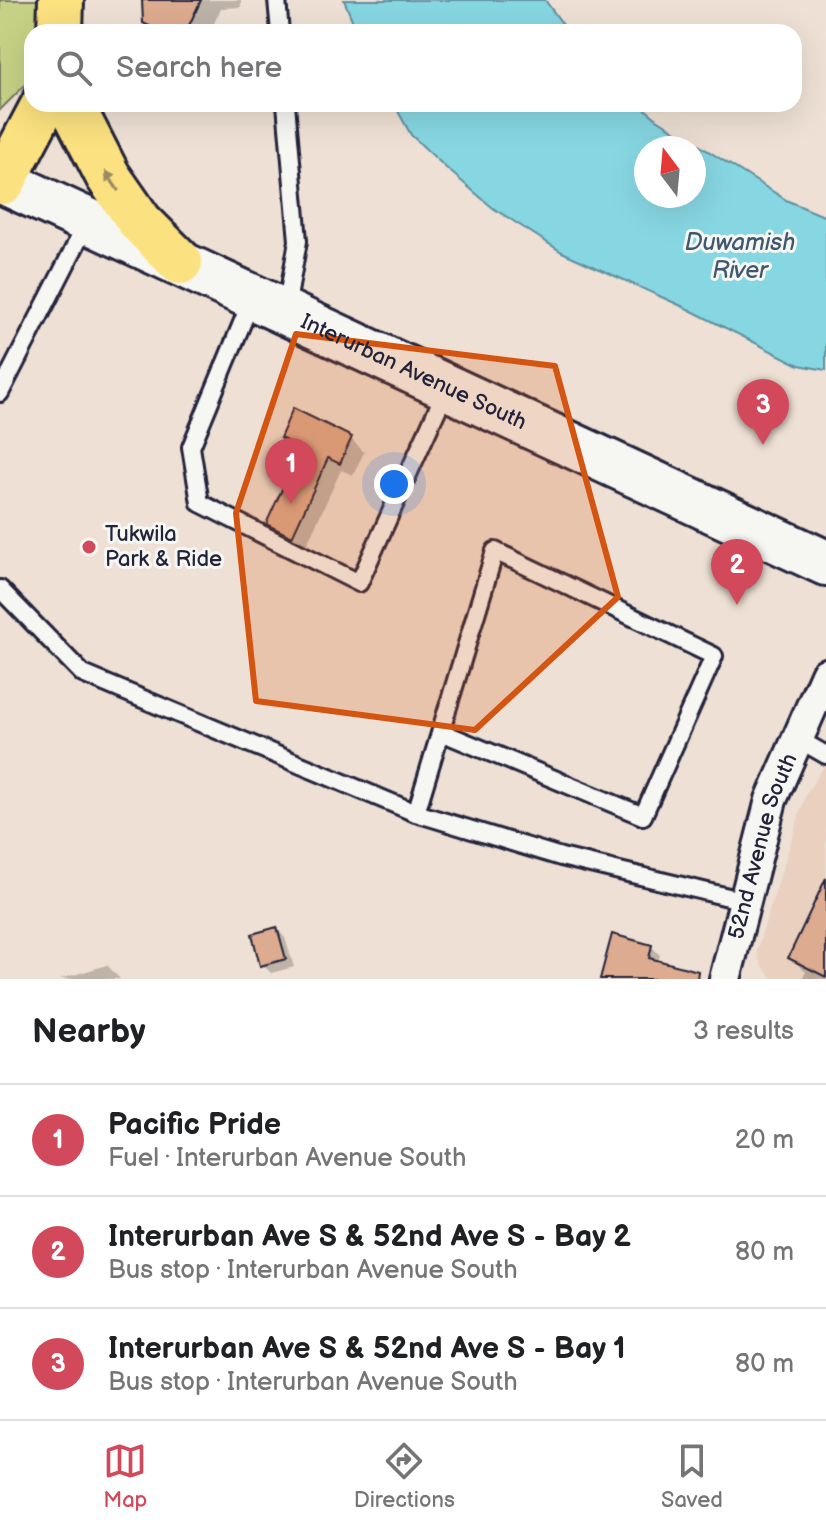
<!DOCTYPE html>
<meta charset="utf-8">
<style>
body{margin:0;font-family:"Balsamiq Sans",sans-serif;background:#f6f6f6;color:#202124}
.compass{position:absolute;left:634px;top:136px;width:72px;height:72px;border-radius:50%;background:#fff;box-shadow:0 8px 32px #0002;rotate:344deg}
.you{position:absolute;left:394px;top:484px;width:28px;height:28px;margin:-20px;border:6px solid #fff;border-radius:50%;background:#1a73e8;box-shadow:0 0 0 12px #1a73e833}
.badge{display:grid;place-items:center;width:52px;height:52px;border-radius:50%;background:#d1495b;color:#fff;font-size:26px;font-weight:700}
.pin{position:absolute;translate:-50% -66px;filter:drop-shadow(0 2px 4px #0008)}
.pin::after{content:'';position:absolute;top:42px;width:28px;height:24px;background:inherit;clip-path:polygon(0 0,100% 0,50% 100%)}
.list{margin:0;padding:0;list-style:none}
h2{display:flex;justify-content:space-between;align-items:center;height:104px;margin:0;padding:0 32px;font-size:34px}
h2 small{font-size:26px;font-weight:400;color:#757577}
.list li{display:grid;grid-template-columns:52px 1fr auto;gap:24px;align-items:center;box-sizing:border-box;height:112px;padding:0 32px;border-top:2px solid #e0e0e0}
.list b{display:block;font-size:30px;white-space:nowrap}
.list p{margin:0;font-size:26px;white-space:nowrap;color:#757577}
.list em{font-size:26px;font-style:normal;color:#757577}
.icon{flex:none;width:44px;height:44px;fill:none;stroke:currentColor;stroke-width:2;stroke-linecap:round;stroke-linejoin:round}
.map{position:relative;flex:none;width:826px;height:979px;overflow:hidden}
.search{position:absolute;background:#fff;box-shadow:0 8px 32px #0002;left:24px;right:24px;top:24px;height:88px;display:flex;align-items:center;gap:20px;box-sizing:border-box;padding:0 28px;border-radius:24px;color:#757577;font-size:30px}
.sheet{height:440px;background:#fff}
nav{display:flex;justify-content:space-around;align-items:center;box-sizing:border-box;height:112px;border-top:2px solid #e0e0e0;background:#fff;font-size:22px;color:#757577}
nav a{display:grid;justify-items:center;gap:4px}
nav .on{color:#d1495b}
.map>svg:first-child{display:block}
.built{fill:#e9d0bf}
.green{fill:#c6d185;stroke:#747a60;stroke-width:2}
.water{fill:#87d7e3;stroke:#5f8fa0;stroke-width:2;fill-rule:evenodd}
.shadow{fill:#0003}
.building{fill:#ddab8f;stroke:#22223b;stroke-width:2}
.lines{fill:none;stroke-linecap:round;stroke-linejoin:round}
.lane-casing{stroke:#22223b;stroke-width:22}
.street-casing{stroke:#22223b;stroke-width:36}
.secondary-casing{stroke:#22223b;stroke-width:50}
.highway-casing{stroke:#22223b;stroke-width:50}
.lane{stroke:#f6f6f2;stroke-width:16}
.street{stroke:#f6f6f2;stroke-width:30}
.secondary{stroke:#f6f6f2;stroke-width:44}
.highway{stroke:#fbe180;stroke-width:44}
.oneway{fill:#998b61}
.marked{fill:#d45411;fill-opacity:0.2;stroke:#d45411;stroke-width:6;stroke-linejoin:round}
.poi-dot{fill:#d1495b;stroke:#f6f6f2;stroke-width:3}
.labels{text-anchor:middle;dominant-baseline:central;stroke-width:6;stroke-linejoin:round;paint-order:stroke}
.street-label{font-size:22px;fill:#22223b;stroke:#f6f6f2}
.poi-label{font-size:22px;fill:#22223b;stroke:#f6f6f2;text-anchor:start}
.water-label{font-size:24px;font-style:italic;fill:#40586d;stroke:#f6f6f2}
</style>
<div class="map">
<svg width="826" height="979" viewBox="0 0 826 979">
<rect width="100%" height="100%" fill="#eee0d4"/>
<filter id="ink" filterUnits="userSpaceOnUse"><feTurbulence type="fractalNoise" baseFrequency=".0125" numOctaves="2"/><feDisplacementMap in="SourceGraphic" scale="16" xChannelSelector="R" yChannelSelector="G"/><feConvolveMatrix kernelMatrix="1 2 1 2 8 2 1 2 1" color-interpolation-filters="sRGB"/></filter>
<g filter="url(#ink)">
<polygon class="built" points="826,763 826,979 773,979 760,963 757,950 806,794"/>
<polygon class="green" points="0,0 44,0 41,32 32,32 31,79 0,110"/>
<g class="water">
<polygon points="344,0 545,0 568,32 357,32"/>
<path d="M394 104H639L657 119 788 201 826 217V370L799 365 688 309 562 252 493 208 445 167 411 135ZM646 148H694V196H646Z"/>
</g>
<g class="shadow">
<polygon points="144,0 241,0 241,7 221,8 210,32 155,32 145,22"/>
<polygon points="294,411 351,439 364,452 353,475 341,470 305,548 281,536 268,523 301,453 282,437"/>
<polygon points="826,915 826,979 802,979 806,972 790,958"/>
<polygon points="277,929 285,938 294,967 271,973 262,964"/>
<polygon points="651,946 660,955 658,962 677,979 602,979"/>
<polygon points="107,965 120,979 60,979"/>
</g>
<g class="building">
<polygon points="142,0 201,0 186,32 161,32 143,23"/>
<polygon points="293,408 352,437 340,464 328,458 292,537 266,524 301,448 280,438"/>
<polygon points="826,878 826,977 788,958"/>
<polygon points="277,927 286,959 260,966 252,934"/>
<polygon points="612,934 652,945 649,958 698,971 697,979 600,979"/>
</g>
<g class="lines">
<g class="lane-casing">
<g id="lane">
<polyline points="277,0 280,32"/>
<polyline points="252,299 191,447 200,503 359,583 447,388"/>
<polyline points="286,309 298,241 286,104"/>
<polyline points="0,393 88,221"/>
<polyline points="0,589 83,674 416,813 561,857 745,901"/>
<polyline points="798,739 826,755"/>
<polyline points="416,813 495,551 714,656 643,816 441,732"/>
</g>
</g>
<g class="street-casing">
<g id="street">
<path id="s1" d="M725 979 771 800 826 674"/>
</g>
</g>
<g class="secondary-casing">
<g id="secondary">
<path id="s2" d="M0 180 826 563"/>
</g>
</g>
<g class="highway-casing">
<g id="highway">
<polyline points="60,32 61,0"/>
<polyline points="71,104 108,176 140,222 180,262"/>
<polyline points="3,182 44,104"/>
</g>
</g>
<use href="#lane" class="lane"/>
<use href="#street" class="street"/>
<use href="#secondary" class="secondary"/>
<use href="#highway" class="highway"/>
</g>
<defs><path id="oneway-solid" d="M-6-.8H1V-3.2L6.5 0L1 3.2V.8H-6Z" transform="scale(2)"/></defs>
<use class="oneway" href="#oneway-solid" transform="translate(112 181) rotate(-123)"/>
</g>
<path class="marked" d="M296 334 555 366 618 597 475 730 256 701 236 513Z"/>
<circle class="poi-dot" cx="89" cy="547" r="8"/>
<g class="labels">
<g class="street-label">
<text stroke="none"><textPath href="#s2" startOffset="456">Interurban Avenue South</textPath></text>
<text stroke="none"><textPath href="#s1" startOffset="138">52nd Avenue South</textPath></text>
</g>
<g class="poi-label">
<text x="105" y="534">Tukwila<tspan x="105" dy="25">Park &amp; Ride</tspan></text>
</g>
<g class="water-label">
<text x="740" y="242">Duwamish<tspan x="740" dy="28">River</tspan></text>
</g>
</g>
</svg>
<svg class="compass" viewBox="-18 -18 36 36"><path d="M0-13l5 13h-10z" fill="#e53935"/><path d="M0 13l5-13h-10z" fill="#757577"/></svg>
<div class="you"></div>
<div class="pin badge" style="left:291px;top:504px">1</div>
<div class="pin badge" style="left:737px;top:605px">2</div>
<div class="pin badge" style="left:763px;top:445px">3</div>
<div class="search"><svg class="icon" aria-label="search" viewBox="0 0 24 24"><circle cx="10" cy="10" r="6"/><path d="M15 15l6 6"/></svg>Search here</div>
</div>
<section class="sheet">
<h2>Nearby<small>3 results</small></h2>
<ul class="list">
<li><span class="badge">1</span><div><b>Pacific Pride</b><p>Fuel · Interurban Avenue South</p></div><em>20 m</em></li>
<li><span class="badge">2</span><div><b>Interurban Ave S &amp; 52nd Ave S - Bay 2</b><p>Bus stop · Interurban Avenue South</p></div><em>80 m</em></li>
<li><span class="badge">3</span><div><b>Interurban Ave S &amp; 52nd Ave S - Bay 1</b><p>Bus stop · Interurban Avenue South</p></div><em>80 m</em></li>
</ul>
</section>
<nav>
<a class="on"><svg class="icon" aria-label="map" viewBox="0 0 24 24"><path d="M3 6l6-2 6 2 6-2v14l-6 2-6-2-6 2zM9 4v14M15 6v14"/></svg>Map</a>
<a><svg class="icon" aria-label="directions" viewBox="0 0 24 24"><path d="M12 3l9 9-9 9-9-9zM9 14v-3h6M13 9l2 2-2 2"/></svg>Directions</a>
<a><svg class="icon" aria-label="saved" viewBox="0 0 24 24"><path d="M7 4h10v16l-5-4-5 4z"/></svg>Saved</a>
</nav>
